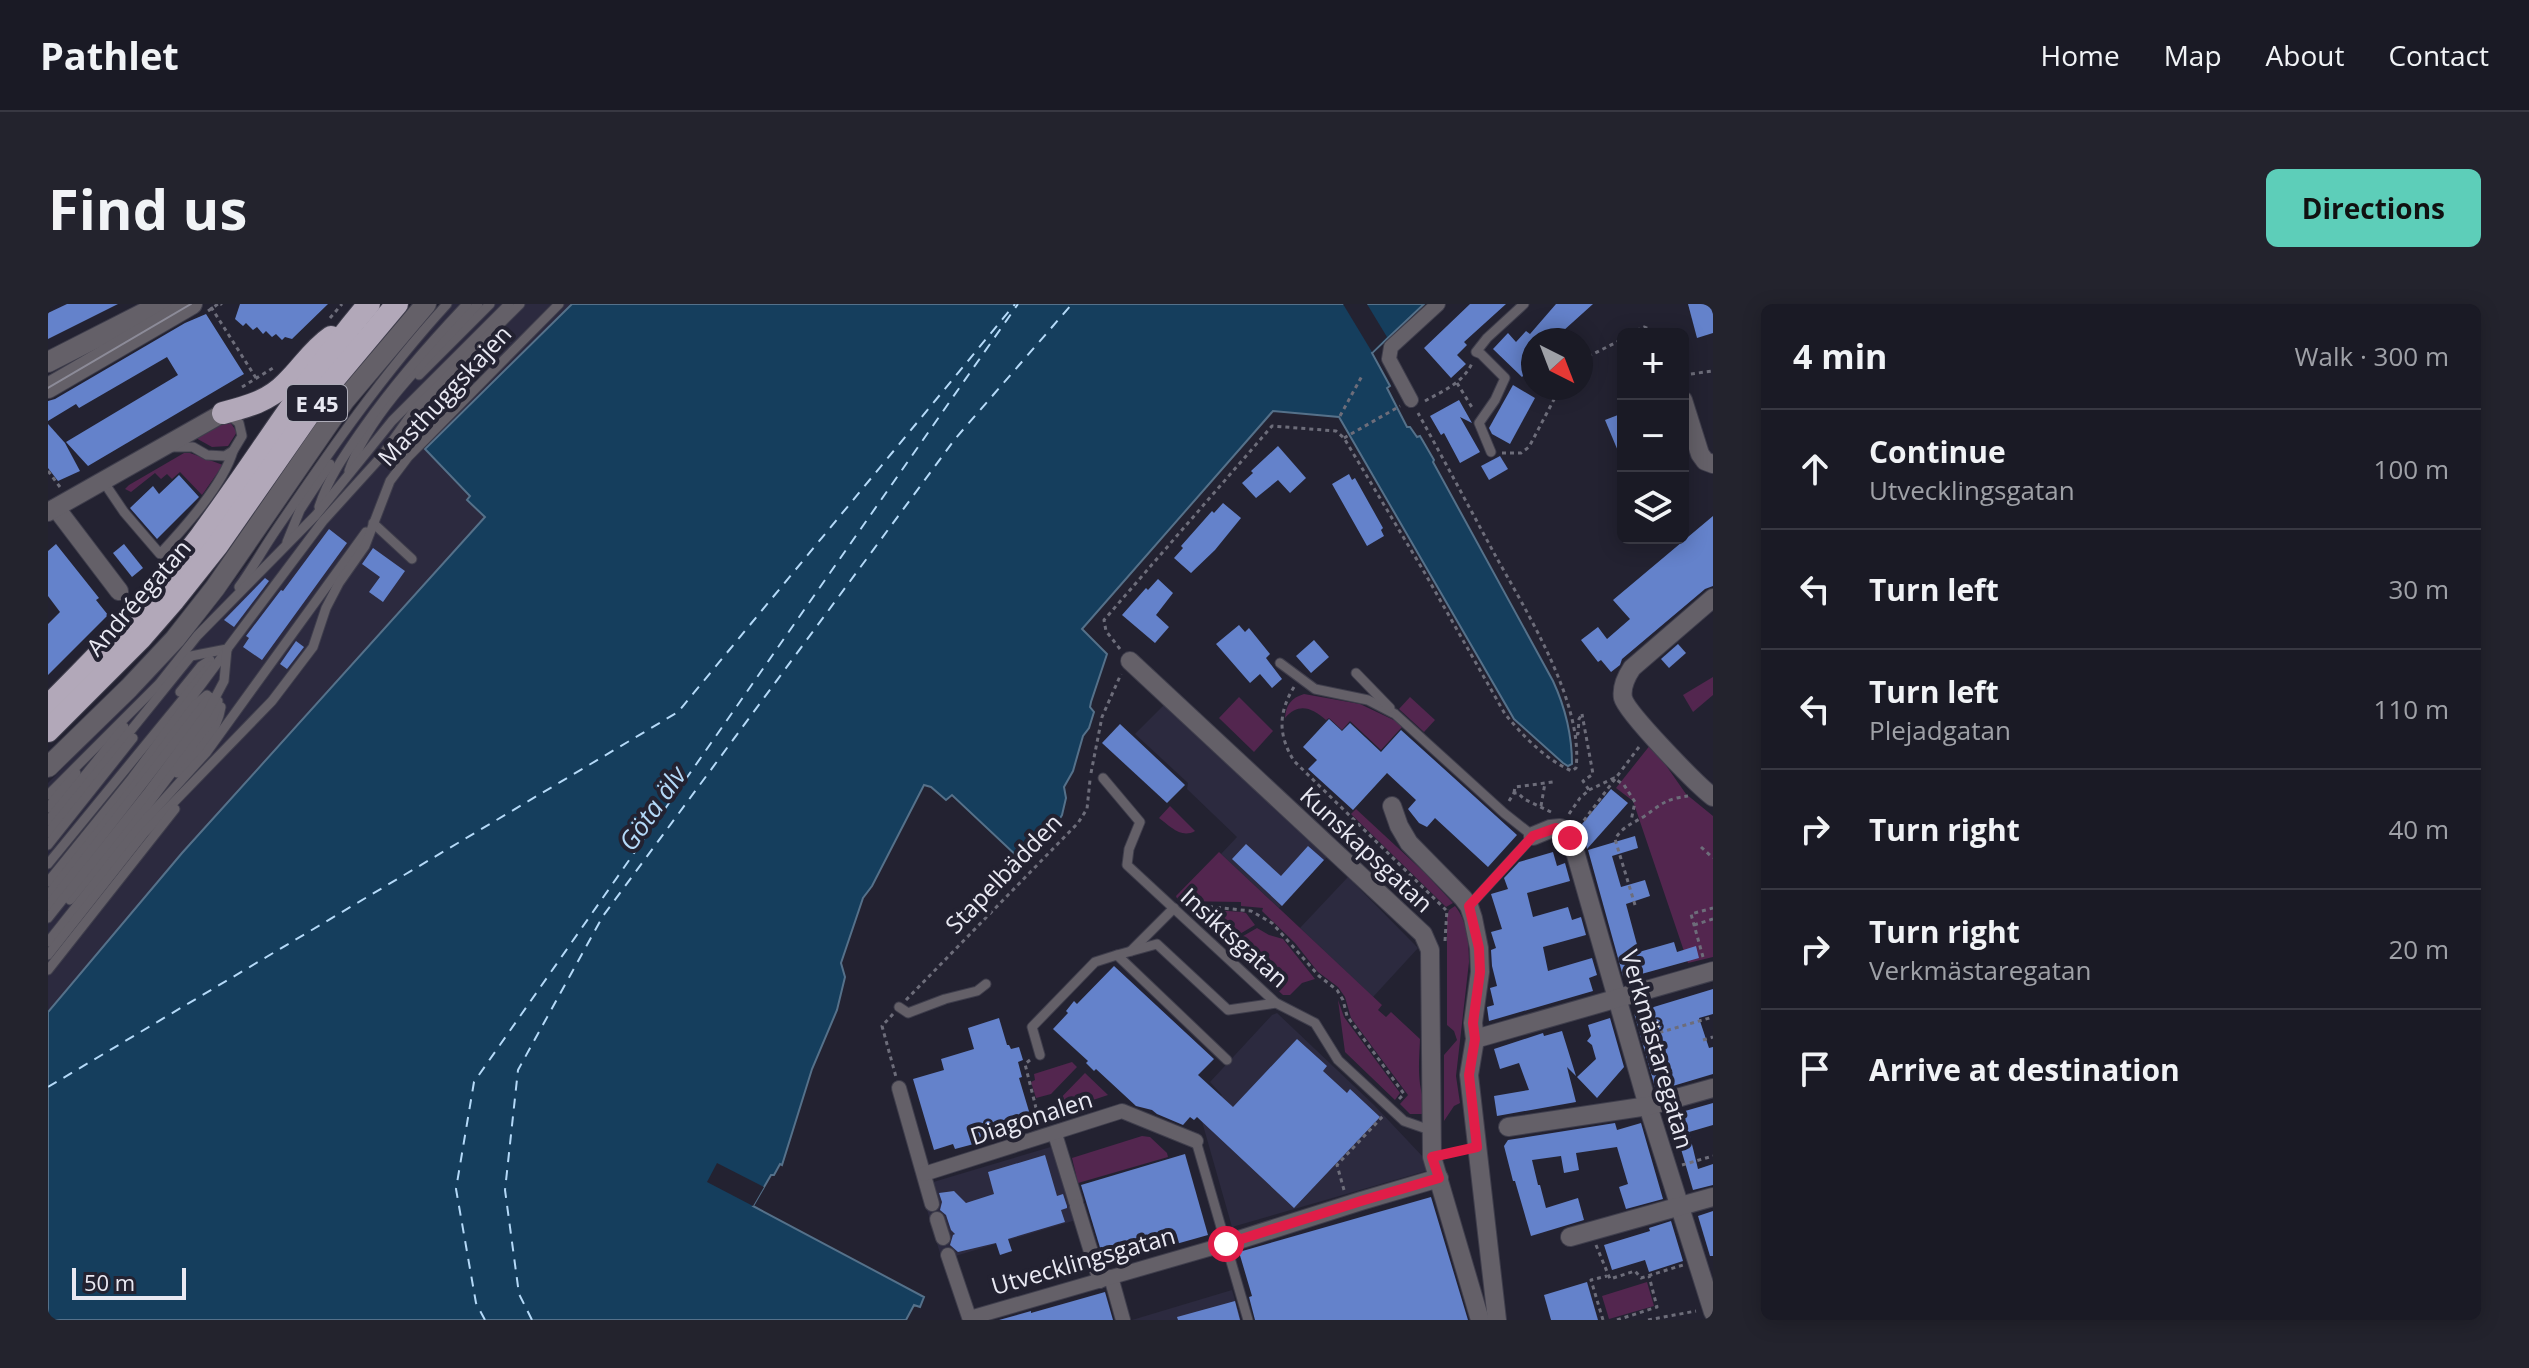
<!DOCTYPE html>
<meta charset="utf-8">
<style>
body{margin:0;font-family:"Open Sans",sans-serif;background:#23232d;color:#f1f3f6}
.controls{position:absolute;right:24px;top:24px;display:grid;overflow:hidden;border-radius:12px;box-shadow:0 4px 20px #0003}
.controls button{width:72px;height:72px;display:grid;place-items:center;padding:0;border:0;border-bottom:2px solid #383842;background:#1a1a25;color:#f1f3f6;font:40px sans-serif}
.compass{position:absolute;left:1473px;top:24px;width:72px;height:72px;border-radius:50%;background:#1a1a25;box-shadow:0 4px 20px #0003;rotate:138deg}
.scale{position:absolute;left:24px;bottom:20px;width:114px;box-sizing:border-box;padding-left:8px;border:4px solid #e9e9f3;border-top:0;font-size:22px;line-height:28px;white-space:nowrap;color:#e9e9f3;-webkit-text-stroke:6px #232231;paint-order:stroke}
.stop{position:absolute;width:24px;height:24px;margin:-18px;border:6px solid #e11d48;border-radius:50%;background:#fff}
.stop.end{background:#e11d48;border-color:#fff;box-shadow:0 2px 8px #0008}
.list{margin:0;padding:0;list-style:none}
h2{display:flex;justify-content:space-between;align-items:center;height:104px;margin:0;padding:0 32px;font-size:34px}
h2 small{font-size:26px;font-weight:400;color:#9fa1a7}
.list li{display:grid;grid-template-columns:52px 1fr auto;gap:24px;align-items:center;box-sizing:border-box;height:120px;padding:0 32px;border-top:2px solid #383842}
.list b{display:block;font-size:30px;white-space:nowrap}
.list p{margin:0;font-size:26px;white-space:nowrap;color:#9fa1a7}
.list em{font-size:26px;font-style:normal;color:#9fa1a7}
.icon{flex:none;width:44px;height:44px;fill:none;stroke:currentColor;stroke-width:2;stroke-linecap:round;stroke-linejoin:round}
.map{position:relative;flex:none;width:1665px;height:1016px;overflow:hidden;border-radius:12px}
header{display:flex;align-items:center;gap:48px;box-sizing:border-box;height:112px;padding:0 40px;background:#1a1a25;border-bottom:2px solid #383842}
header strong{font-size:38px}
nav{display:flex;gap:44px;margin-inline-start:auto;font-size:28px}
.intro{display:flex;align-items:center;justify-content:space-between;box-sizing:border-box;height:192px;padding:0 48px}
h1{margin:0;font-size:56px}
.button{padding:20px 36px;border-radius:12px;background:#5dceb9;color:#111;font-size:28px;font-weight:700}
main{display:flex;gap:48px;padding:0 48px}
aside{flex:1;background:#1a1a25;border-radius:12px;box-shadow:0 4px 20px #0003}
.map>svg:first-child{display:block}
.built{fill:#2c2a3f}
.green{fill:#53264f}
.water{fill:#153e5d;stroke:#55718a;stroke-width:2}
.pier{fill:#232231}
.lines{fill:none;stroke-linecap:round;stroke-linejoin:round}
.ferry{stroke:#b4d9f8;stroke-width:2;stroke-dasharray:10 8;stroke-linecap:butt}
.building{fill:#6482cb}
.service-casing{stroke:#3f3e4c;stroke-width:11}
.pedestrian-casing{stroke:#3f3e4c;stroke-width:16}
.minor-casing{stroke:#3f3e4c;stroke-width:20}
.tertiary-casing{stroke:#3f3e4c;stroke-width:22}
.trunk-casing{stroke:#3f3e4c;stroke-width:24}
.path{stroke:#6d6d7a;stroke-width:3;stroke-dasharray:4 4;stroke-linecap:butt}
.service{stroke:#646068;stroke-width:9}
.pedestrian{stroke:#646068;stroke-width:14}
.minor{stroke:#646068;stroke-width:18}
.tertiary{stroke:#646068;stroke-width:20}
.trunk{stroke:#b2a8b9;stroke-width:22}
.tram{stroke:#8c8b98;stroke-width:2}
.route{stroke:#e11d48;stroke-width:10}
.labels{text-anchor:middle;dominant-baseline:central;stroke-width:8;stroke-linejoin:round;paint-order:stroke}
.shield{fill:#232231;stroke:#aeadb9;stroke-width:2}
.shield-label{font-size:22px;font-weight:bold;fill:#e9e9f3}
.street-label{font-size:24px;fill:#e9e9f3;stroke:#232231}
.water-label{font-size:26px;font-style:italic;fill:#b4d9f8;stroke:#232231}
</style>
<header>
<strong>Pathlet</strong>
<nav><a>Home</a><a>Map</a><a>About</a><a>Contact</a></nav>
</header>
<div class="intro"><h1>Find us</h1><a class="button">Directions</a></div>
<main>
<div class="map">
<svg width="1665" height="1016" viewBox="0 0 1665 1016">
<rect width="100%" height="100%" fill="#232231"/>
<g class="built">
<polygon points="395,0 524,0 377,145 423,192 420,196 437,213 134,549 0,708 0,479 143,334"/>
<polygon points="1117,400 1279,553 1231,604 1173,550 1189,533 1139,485 1140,479 1087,430"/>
<polygon points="1300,573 1370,644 1325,693 1252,624"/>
<polygon points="1229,709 1326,801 1376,854 1378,867 1184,923 1153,814 1174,791 1162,778 1224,711"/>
<polygon points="1006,842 1028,916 894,956 872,882"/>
<polygon points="1184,986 1193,1016 1084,1016"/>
</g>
<g class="green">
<polygon points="175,117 182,118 189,128 180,142 164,143 146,133"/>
<polygon points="136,149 142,149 175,161 154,191 132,168 124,175 119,170 113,175 107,169 83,188 77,185 81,181"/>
<polygon points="1665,373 1665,391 1645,408 1635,391"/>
<path d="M1256 390 1312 400 1352 419 1354 423 1333 446 1302 417 1294 426 1281 414 1278 416C1264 404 1251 398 1237 414 1238 401 1243 394 1256 390Z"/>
<polygon points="1191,393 1225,427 1206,448 1171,414"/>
<polygon points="1362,393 1387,416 1376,428 1351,405"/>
<polygon points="1603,440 1638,490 1665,512 1665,653 1640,659 1585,497 1568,484"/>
<path d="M1122 502 1147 527C1133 535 1122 522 1111 514Z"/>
<polygon points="1308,505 1377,569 1405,599 1398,603 1303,510"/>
<path d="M1171 548 1334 701 1330 706 1338 713 1343 708 1372 735C1371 761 1368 784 1381 808L1378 810H1362L1352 800 1360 791 1303 714 1297 693 1290 683 1270 668 1247 639 1214 607 1215 604 1193 602V598L1130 597 1128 592Z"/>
<path d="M1407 602C1419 616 1421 639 1421 658L1408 772 1412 799 1406 802 1396 817V751L1409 736 1406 727 1399 721V612L1401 606Z"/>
<polygon points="1138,604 1194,608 1198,609 1207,621 1185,634 1178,641"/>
<polygon points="1209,624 1221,631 1235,635 1267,675 1254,679 1242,691 1235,691 1222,679 1215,660 1190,635"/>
<polygon points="1290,696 1296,713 1352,789 1347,796 1297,748"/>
<polygon points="1024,758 1029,763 1003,790 988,794 983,778 987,776 986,770"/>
<polygon points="1037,769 1060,791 1006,809 1002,805"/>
<polygon points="1094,832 1102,833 1119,849 1120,853 1030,879 1024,854"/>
<polygon points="1599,978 1606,1002 1561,1015 1554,992"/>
</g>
<path class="water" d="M524 0H1376L1324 49 1342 82 1339 84 1359 123H1362L1369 133 1372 132 1386 156 1385 158 1505 377C1517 403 1524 431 1524 460L1520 462 1515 459 1466 415 1291 113 1225 107 1034 325 1059 350 1043 398 1042 403 1046 408 1041 424 1035 432 1025 467 1016 483 1018 494 1014 511 1006 524 981 550 977 548 971 554 904 491 898 496 883 483 876 481 824 582 815 594 793 659 797 673 789 706 764 765 734 861 732 860 726 871H723L705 902 876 993 872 1003 866 1001 858 1016H0V708L134 549 437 213 419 196 422 192 377 145Z"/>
<g class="pier">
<polygon points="1295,0 1319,0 1339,33 1324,48"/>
<polygon points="669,859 716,883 705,902 659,878"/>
</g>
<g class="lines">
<g class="ferry">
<polyline points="0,783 630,408 967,0"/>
<polyline points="437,1016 428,999 408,885 426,778 970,0"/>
<polyline points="484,1016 471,990 457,886 470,766 555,612 907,135 1024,0"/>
</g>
</g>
<g class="building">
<polygon points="19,0 70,0 0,35 0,9"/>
<polygon points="192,0 280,0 244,35 237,33 234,36 228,30 224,33 218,27 215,30 209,23 205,26 198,19 195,22 187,15"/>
<polygon points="1422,0 1458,0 1416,38 1419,41 1409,51 1418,60 1403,74 1376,44"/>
<polygon points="1508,0 1545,0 1505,36 1485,36 1485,62 1474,73 1445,45 1460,29 1468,38 1478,27 1482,30"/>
<polygon points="1640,0 1665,0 1665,29 1649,34"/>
<polygon points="158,10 196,70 40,162 18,138 130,71 119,53 31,104 28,100 0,117 0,97 7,95 137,19"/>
<polygon points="1465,81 1487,94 1462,140 1444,130 1441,124"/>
<polygon points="1411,96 1424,119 1412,113 1432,148 1412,159 1396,129 1393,131 1382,112"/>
<polygon points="1575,109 1575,159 1557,116"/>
<polygon points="0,120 17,139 32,167 10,177 0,164"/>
<polygon points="1230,142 1258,174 1242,189 1230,176 1208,194 1194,179 1205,169 1203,167"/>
<polygon points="1452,152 1460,165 1441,176 1433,162"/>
<polygon points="1301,170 1304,176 1307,174 1335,224 1333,226 1336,232 1319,242 1284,180"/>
<polygon points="131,171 151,193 109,235 82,204 105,182 111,190"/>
<polygon points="1175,199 1193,214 1167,246 1143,269 1126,254 1135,244 1133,242 1164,207 1166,209"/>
<polygon points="1665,212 1665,282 1657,285 1574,355 1572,361 1563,368 1553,356 1550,358 1533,336 1550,323 1559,335 1582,315 1565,296"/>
<polygon points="281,225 299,239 214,356 195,343 201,334 198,332 233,286 235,287"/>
<polygon points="8,240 51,294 48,296 60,311 0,371 0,320 12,308 0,292 0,247"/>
<polygon points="76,240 95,264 84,273 65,249"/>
<polygon points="325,244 357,267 335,298 321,288 332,273 314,260"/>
<polygon points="217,274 221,277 186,323 176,316"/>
<polygon points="1110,275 1125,289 1108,311 1121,323 1107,339 1074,311 1098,284 1100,286"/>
<polygon points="1191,321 1197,328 1201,324 1222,350 1218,354 1234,375 1224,384 1212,370 1202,379 1168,340"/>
<polygon points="1266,336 1281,353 1263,369 1248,352"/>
<polygon points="248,337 256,343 239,365 232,360"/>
<polygon points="1630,340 1638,349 1621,364 1613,355"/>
<polygon points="1281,415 1294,427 1302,419 1333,448 1353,426 1469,531 1440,563 1387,514 1379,523 1371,519 1360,505 1368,496 1339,469 1305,506 1260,465 1269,456 1255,443"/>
<polygon points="1072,420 1137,481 1119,499 1054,439"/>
<polygon points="1563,485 1580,499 1539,545 1534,520"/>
<polygon points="1587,532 1590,544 1564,552 1573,583 1597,576 1602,592 1578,600 1591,648 1626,638 1629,648 1648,642 1651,654 1579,674 1575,672 1540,546"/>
<polygon points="1198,540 1233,572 1260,542 1276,556 1234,602 1184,555"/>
<polygon points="1505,548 1509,562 1517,559 1522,577 1479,589 1485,613 1520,603 1524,616 1533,613 1538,631 1495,643 1500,667 1544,654 1549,671 1541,674 1545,687 1441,717 1439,703 1446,701 1442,684 1449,682 1444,662 1443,646 1448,644 1443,628 1454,625 1443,590 1460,585 1456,574 1471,558"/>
<polygon points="1066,662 1166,755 1150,771 1185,803 1249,735 1279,762 1275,767 1299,789 1302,785 1332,813 1246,904 1149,813 1146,816 1142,813 1135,821 1109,810 1104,806 1088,802 1048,765 1046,767 1038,759 1040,757 1005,725 1020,709 1018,707 1026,697 1029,700"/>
<polygon points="1665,685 1665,710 1651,714 1661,744 1665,743 1665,770 1608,787 1586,709"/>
<polygon points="951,714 959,741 961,741 963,745 971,743 975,756 970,758 974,773 971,774 986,824 907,845 905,840 886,846 865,775 896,766 893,755 926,745 920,724"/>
<polygon points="1562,714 1576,763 1549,794 1529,773 1548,755 1544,741 1539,737 1543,732 1540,721"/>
<polygon points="1514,727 1528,772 1519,763 1528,798 1449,812 1446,792 1481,786 1471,759 1452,765 1446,745 1495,729 1496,732"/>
<polygon points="1665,799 1665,821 1641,828 1650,865 1665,860 1665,881 1645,886 1623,811"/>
<polygon points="1567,819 1569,826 1593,819 1615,895 1578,905 1571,883 1580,880 1569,843 1528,849 1531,866 1516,869 1513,852 1484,856 1490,881 1492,881 1498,904 1530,894 1536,916 1483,932 1467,877 1465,877 1456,842 1460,836"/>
<polygon points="1137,850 1160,931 1057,960 1033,881"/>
<polygon points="997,851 1009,892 1015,890 1019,902 1019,904 1013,906 1017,918 960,935 964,947 952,951 948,939 910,948 902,941 905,931 907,930 903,926 898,911 892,906 894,898 891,889 906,887 918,899 946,890 940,868"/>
<polygon points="1383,893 1420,1016 1207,1016 1201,993 1204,992 1191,948"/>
<polygon points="1665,907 1665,952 1662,952 1650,912"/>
<polygon points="1623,917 1635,957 1601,968 1597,956 1564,966 1556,941 1602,927 1601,924"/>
<polygon points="1539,978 1550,1016 1503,1016 1496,991"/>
<polygon points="1057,988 1065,1016 951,1016 983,1007 983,1009"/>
<polygon points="1187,997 1192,1016 1130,1016 1129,1013"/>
</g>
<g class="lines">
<g class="service-casing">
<g id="service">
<polyline points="371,71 442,0"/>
<polyline points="124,143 145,143 159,151 177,152 185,147 194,132 191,119 181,111"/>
<polyline points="1443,148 1431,119 1447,96 1457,74 1433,50 1428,48 1439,34 1476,0"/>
<path d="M301 167C321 108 387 46 430 0"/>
<path d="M55 177 76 208 112 250C136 224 175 181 185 147"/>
<path d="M271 203C281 172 298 149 316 123 347 79 382 39 419 0"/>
<polyline points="325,219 364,255"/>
<polyline points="239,238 252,206 282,160"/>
<path d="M191 283C204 265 215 245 228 226 281 148 335 70 399 0"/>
<polyline points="1232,359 1267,385 1320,396 1347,410 1456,509 1485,532 1421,602"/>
<polyline points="1308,369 1342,404"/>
<polyline points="132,388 153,362 162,356"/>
<path d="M129 469C148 451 169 429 173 403"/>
<polyline points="1055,474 1092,518 1081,545 1079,561 1228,699 1267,719 1290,756 1356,817 1382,826"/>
<polyline points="0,491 111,380 149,332 268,211 344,117 461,0"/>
<polyline points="0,504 28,469"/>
<polyline points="0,517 76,423"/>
<polyline points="0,529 143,352 179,345 275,217 333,153 367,105 472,0"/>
<polyline points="0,541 85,434"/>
<polyline points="0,560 162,362"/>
<polyline points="0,578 84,474 179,346"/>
<polyline points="0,591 89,479 147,401 159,391"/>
<polyline points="22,596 92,511 165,414 170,397"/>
<polyline points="0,602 162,393"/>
<polyline points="0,614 101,487 159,409 176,377 179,345"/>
<polyline points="0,638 92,522 158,449 318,228"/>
<polyline points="1083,647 1126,604"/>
<polyline points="0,651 97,528 224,397 265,343 278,304 291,279 317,242 342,177 360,153 511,0"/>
<polyline points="1069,651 1109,640 1180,706 1228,699"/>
<polyline points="0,666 127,505"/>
<polyline points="851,703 860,709 897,695 929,687 938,680"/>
<polyline points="992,751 984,723 1047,658 1069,651 1179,756"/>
<polyline points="1148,837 1200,1016"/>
</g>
</g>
<g class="pedestrian-casing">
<g id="pedestrian">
<polyline points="1363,96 1341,55 1343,43 1390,0"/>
<polyline points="851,784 884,900"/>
<polyline points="1007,830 1028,898"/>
<polyline points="876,870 1074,807 1148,837"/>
<polyline points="1029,902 1052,977"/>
<polyline points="889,915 895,934"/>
<polyline points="900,951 922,1016"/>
<polyline points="1063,973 1075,1016"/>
<polyline points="922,1014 1178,940"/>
</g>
</g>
<g class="minor-casing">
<g id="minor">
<polyline points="1635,96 1652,150 1657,157 1665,160"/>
<polyline points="8,204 71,287"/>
<polyline points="0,208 175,109"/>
<path d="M1665 294 1584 364C1578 373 1573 383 1575 394 1579 409 1649 481 1665 493"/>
<polyline points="1082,357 1375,630 1382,646 1384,853 1432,1016"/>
<polyline points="1344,502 1351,522 1361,539 1415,594 1421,602 1425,614 1431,644 1432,668 1425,719 1427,735 1421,771 1449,1016"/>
<polyline points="1485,532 1502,525 1512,524 1524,537 1600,802 1665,1008"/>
<polyline points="1427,735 1665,667"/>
<polyline points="1460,823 1600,802 1665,784"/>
<polyline points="1522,933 1665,893"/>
<polyline points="1178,940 1313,897 1391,874"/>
</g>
</g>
<g class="tertiary-casing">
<g id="tertiary">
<polyline points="0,58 114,0"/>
<polyline points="0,84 144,0"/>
<polyline points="0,463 81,384 127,335 167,284 296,97 378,0"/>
</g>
</g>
<g class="trunk-casing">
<g id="trunk">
<path d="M175 109C198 103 221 97 238 79 254 64 264 46 283 33"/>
<path d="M0 402C54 348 106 294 152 233 209 156 259 73 321 0"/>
<polyline points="0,427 92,335 126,296 169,242 282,80 349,0"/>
</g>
</g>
<g class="path">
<polyline points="173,0 174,1"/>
<polyline points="163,3 208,74"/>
<polyline points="160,7 170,0"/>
<polyline points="282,14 294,0"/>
<polyline points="1581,30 1596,23 1605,26 1607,30"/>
<polyline points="1533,56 1575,35"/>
<polyline points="1635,71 1665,67"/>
<polyline points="1409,79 1425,105"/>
<polyline points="194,83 225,64"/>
<path d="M1377 97C1396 86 1416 79 1425 57"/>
<polyline points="1292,112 1315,70"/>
<polyline points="1296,134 1352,102"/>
<polyline points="1454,149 1473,149 1481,143 1512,84"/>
<polyline points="0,167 12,183"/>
<path d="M1072 345 1058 327 1056 316 1224 122 1288 127 1296 134 1375 266 1457 410C1475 432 1498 456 1524 467L1528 464C1536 399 1478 307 1446 249 1421 203 1396 156 1370 109"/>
<path d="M1246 383C1230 409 1230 431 1246 457L1398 606"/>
<polyline points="1528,430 1530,430 1531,415 1534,410"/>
<polyline points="1043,469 1054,413 1073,370"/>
<polyline points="1541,486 1566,474 1576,481 1587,498 1583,517"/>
<polyline points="1466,489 1467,483 1505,478"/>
<polyline points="1461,497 1466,489 1470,489 1476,495 1503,508"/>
<polyline points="1493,502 1497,479"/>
<polyline points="1521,510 1532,494 1541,486 1535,477 1545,470 1534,410"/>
<polyline points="1531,523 1591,443"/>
<polyline points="1653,543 1665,554"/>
<polyline points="1137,600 1203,607 1224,619 1271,672 1289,686 1295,696 1299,712 1356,790 1351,795"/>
<path d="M1587 601 1567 535C1576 521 1585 520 1598 511 1615 499 1618 495 1640 492"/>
<polyline points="1646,621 1665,615"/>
<polyline points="1397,637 1399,605"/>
<polyline points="1655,653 1643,610 1665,604"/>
<polyline points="858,696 1030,519 1039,505 1042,476"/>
<polyline points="845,710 834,722 848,773"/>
<polyline points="1596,733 1665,713"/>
<polyline points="1655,736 1665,733"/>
<polyline points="982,756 977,760 988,804 998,817"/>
<polyline points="1399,850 1415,846"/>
<polyline points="1634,861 1665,852"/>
<polyline points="1296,886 1289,861 1335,812"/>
<polyline points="1548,941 1562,975 1587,967 1593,974 1635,961"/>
<polyline points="1555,1016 1543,976 1559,972"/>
<polyline points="1569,1016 1609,1003 1601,972"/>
<polyline points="1600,1016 1648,1007"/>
</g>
<use href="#service" class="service"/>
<use href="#pedestrian" class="pedestrian"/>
<use href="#minor" class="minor"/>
<use href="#tertiary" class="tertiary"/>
<use href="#trunk" class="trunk"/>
<polyline class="tram" points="0,84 143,0"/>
</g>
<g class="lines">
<polyline class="route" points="1178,940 1313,897 1391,874 1384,853 1429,843 1421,771 1427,735 1425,719 1432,668 1431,644 1421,602 1485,532 1508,524 1518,528 1522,534"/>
</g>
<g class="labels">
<rect class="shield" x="239" y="81" width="60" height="36" rx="6"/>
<g class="shield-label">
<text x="269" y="99">E 45</text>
</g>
<g class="street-label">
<text transform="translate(396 91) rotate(-47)">Masthuggskajen</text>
<text transform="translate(90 293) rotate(-49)">Andréegatan</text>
<text transform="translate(1319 545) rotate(43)">Kunskapsgatan</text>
<text transform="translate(955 569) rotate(-46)">Stapelbädden</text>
<text transform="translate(1187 633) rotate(42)">Insiktsgatan</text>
<text transform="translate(1610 745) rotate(74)">Verkmästaregatan</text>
<text transform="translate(983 813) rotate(-18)">Diagonalen</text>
<text transform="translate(1035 956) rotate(-16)">Utvecklingsgatan</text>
</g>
<g class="water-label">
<text transform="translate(604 504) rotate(-55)">Göta älv</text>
</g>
</g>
</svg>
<div class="controls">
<button>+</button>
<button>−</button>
<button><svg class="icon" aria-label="layers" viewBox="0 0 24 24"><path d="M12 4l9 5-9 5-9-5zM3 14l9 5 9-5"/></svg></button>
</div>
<svg class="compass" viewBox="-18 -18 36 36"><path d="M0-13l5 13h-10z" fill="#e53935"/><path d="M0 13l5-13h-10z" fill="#9fa1a7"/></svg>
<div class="scale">50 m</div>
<div class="stop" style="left:1178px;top:940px"></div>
<div class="stop end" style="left:1522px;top:534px"></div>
</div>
<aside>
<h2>4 min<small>Walk · 300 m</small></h2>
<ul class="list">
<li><svg class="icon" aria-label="ahead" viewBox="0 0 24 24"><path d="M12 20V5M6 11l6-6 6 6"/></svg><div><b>Continue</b><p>Utvecklingsgatan</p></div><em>100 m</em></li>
<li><svg class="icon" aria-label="left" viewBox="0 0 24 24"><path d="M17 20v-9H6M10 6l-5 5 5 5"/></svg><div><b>Turn left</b></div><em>30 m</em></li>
<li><svg class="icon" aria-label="left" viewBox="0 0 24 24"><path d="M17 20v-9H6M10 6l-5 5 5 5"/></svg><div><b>Turn left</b><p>Plejadgatan</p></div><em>110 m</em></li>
<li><svg class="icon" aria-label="right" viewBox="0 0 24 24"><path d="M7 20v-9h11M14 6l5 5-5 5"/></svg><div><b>Turn right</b></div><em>40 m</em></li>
<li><svg class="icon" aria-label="right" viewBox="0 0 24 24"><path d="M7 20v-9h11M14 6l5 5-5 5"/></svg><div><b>Turn right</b><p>Verkmästaregatan</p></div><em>20 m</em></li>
<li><svg class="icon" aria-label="arrive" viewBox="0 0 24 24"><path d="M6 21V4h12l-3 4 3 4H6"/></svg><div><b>Arrive at destination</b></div></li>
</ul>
</aside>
</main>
